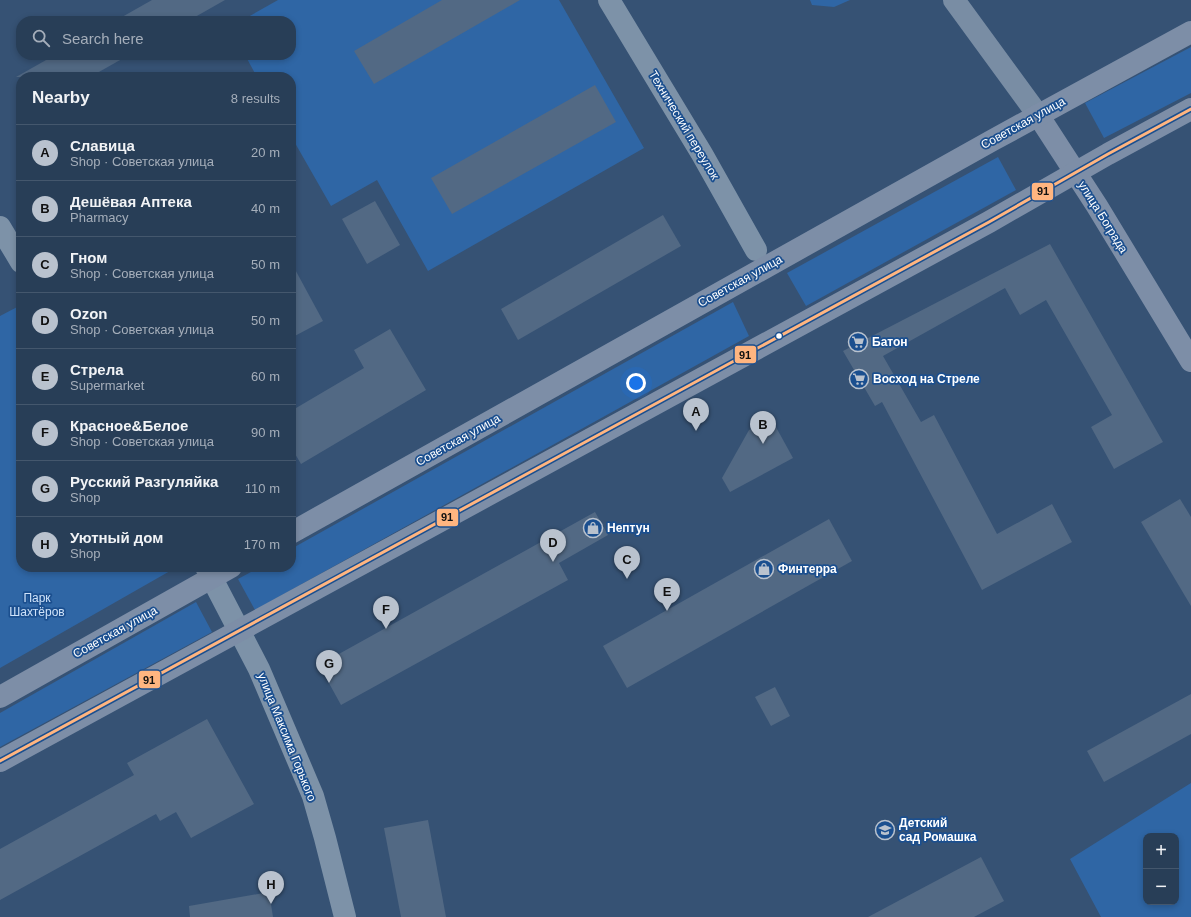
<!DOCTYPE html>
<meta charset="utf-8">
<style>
body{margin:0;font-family:Arial,sans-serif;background:#30455d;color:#f1f3f6}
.controls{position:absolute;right:12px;bottom:12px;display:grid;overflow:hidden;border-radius:8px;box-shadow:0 2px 6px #0003}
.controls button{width:36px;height:36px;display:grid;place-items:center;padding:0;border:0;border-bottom:1px solid #44576d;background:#283e57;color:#f1f3f6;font:20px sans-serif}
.you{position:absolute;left:636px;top:383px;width:14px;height:14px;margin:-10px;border:3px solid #fff;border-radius:50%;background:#1a73e8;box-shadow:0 0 0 6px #1a73e833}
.badge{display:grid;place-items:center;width:26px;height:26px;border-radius:50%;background:#b9c2ce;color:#111;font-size:13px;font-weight:700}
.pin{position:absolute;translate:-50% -33px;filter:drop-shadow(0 1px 2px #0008)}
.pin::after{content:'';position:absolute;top:21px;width:14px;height:12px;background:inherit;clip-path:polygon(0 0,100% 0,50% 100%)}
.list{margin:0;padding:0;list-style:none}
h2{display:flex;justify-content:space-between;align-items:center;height:52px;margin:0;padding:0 16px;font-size:17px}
h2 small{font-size:13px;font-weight:400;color:#a5aeba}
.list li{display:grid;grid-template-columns:26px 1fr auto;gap:12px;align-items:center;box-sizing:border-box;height:56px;padding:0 16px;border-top:1px solid #44576d}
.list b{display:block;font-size:15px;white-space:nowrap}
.list p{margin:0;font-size:13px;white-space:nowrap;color:#a5aeba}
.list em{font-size:13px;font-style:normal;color:#a5aeba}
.icon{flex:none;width:22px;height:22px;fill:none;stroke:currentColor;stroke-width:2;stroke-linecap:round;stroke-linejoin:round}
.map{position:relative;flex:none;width:1191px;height:917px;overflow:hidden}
.search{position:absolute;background:#283e57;box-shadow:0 2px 6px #0003;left:16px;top:16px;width:280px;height:44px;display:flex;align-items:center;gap:10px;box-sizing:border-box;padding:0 14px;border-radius:16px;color:#a5aeba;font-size:15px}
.panel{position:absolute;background:#283e57;box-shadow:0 2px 6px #0003;left:16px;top:72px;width:280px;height:500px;border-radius:16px}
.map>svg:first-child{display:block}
.green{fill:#2f66a5;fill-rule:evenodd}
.building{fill:#526984}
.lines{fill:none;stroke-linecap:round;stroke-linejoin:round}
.minor{stroke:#7d92a8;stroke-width:22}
.secondary{stroke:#798da4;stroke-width:22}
.primary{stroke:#7d8ea7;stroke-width:22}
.bus-1-casing{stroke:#1b4f8f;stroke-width:6}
.bus-1{stroke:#ffb580;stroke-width:3}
.bus-dot{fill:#fff;stroke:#1b4f8f;stroke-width:1.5}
.labels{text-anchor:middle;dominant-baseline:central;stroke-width:3.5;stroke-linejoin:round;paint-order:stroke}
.street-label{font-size:12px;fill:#fff;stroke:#1b4f8f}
.poi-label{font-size:12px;font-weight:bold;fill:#fff;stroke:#1b4f8f;text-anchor:start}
.park-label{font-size:12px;fill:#cfe3fa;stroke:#1b4f8f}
.line-badge{stroke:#1b4f8f;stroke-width:1.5}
.pale-badge-label{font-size:11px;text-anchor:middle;font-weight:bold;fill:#111}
</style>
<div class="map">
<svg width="1191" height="917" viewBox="0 0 1191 917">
<rect width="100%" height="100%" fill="#365274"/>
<g class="green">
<polygon points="278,0 559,0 644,148 428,271 377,180 331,206 291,136 291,77 257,77 245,55 291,55 291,21 241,21"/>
<polygon points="810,0 850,0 834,7 812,5"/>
<polygon points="1191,47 1191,93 1104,138 1085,103"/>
<polygon points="998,157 1016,190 806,306 787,273"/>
<polygon points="733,302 749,336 255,610 238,579 260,567 291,567 291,549"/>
<polygon points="21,305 21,567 177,567 0,668 0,316"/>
<polygon points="196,602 212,632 0,747 0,713"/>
<path d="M1191 783V917H1101L1070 859ZM1146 836H1176V902H1146Z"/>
</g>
<g class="building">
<polygon points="152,0 225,0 188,21 115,21"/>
<polygon points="442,0 520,0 374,84 354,51"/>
<polygon points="55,55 129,55 90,77 16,77"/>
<polygon points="595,85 616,122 452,214 431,178"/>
<polygon points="375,201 400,245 367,264 342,219"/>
<polygon points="663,215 681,246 518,340 501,309"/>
<polygon points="1050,244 1163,442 1114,469 1091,427 1112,415 1046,300 1020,315 1005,288 883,356 921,422 934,415 997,534 1052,504 1072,542 982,590 882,402 875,406 843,351"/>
<polygon points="291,262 323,321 291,338"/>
<polygon points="390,329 426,390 301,464 291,447 291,411 364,368 354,350"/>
<polygon points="771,418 793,458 730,492 722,478 749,430"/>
<polygon points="1180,499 1191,517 1191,606 1141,522"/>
<polygon points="595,512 608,535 559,563 568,580 341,705 319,665"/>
<polygon points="829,519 852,561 627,688 603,646"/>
<polygon points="775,687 790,716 771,726 755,697"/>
<polygon points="1191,694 1191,734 1104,782 1087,751"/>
<polygon points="207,719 254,804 191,838 176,812 160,821 156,814 0,900 0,849 134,775 127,763"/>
<polygon points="428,820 446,917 401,917 384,828"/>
<polygon points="981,857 1004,901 974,917 868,917"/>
<polygon points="269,892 273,917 190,917 189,906"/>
</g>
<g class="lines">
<g class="minor">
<polyline points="609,0 702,154 756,250"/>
<polyline points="0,227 21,262"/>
<polyline points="206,567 259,669 313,796 325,838 345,917"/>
</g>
<polyline class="secondary" points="954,0 1038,115"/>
<g class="primary">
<polyline points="1038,115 1097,206 1191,361"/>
<polyline points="291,533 993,140 1191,32"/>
<polyline points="0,697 231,567"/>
<polyline points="0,761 989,222 1108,154 1191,109"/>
</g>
<g class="bus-1-casing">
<polyline id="bus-1" points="0,761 989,222 1108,154 1191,109"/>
</g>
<use href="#bus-1" class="bus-1"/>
</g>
<defs>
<g id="supermarket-ring" transform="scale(1)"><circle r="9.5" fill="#1b4f8f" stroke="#b9c2ce" stroke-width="1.5"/><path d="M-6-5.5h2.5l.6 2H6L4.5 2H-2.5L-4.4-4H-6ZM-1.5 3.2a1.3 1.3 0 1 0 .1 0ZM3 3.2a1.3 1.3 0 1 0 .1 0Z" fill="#b9c2ce"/></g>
<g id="shop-ring" transform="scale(1)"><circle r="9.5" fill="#1b4f8f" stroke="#b9c2ce" stroke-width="1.5"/><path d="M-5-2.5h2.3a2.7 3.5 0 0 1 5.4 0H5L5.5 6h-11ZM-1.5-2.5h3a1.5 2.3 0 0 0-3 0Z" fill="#b9c2ce"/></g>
<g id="school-ring" transform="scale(1)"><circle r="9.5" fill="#1b4f8f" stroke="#b9c2ce" stroke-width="1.5"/><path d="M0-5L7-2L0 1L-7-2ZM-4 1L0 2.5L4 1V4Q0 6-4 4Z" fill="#b9c2ce"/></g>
</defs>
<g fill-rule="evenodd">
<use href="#supermarket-ring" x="858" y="342"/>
<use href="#supermarket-ring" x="859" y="379"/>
<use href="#shop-ring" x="593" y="528"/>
<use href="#shop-ring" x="764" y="569"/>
<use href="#school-ring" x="885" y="830"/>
</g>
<circle class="bus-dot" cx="779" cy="336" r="3.5"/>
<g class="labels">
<g class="street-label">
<text transform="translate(1023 123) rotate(-29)">Советская улица</text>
<text transform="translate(684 125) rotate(59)">Технический переулок</text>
<text transform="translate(1103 217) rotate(58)">улица Бограда</text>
<text transform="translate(740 281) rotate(-29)">Советская улица</text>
<text transform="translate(458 440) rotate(-29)">Советская улица</text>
<text transform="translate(115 632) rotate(-29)">Советская улица</text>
<text transform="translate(287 737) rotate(68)">улица Максима Горького</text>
</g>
<g class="poi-label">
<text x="872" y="342">Батон</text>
<text x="873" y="379">Восход на Стреле</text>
<text x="607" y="528">Нептун</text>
<text x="778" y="569">Финтерра</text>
<text x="899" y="823">Детский<tspan x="899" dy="14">сад Ромашка</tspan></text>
</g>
<g class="park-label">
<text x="37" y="598">Парк<tspan x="37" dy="14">Шахтёров</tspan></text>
</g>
</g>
<g class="line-badge">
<rect x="1031" y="182" width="23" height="19" rx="4" fill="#ffb580"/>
<rect x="734" y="345" width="23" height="19" rx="4" fill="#ffb580"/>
<rect x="436" y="508" width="23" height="19" rx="4" fill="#ffb580"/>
<rect x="138" y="670" width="23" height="19" rx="4" fill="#ffb580"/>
</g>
<g class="pale-badge-label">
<text x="1043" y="195">91</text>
<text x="745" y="359">91</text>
<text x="447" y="521">91</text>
<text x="149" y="684">91</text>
</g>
</svg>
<div class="controls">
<button>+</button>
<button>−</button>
</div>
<div class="you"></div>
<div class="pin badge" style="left:696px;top:431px">A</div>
<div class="pin badge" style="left:763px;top:444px">B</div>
<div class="pin badge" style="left:627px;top:579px">C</div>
<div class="pin badge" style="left:553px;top:562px">D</div>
<div class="pin badge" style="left:667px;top:611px">E</div>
<div class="pin badge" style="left:386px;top:629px">F</div>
<div class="pin badge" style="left:329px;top:683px">G</div>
<div class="pin badge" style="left:271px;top:904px">H</div>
<div class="search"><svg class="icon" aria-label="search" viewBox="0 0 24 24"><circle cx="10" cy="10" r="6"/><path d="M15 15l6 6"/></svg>Search here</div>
<section class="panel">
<h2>Nearby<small>8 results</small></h2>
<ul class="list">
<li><span class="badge">A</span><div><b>Славица</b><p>Shop · Советская улица</p></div><em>20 m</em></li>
<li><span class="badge">B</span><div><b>Дешёвая Аптека</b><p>Pharmacy</p></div><em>40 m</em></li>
<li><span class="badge">C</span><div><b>Гном</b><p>Shop · Советская улица</p></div><em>50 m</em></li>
<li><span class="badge">D</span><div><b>Ozon</b><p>Shop · Советская улица</p></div><em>50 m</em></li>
<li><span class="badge">E</span><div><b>Стрела</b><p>Supermarket</p></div><em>60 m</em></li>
<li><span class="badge">F</span><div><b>Красное&amp;Белое</b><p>Shop · Советская улица</p></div><em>90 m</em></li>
<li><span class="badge">G</span><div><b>Русский Разгуляйка</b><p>Shop</p></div><em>110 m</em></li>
<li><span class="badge">H</span><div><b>Уютный дом</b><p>Shop</p></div><em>170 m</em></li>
</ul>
</section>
</div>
